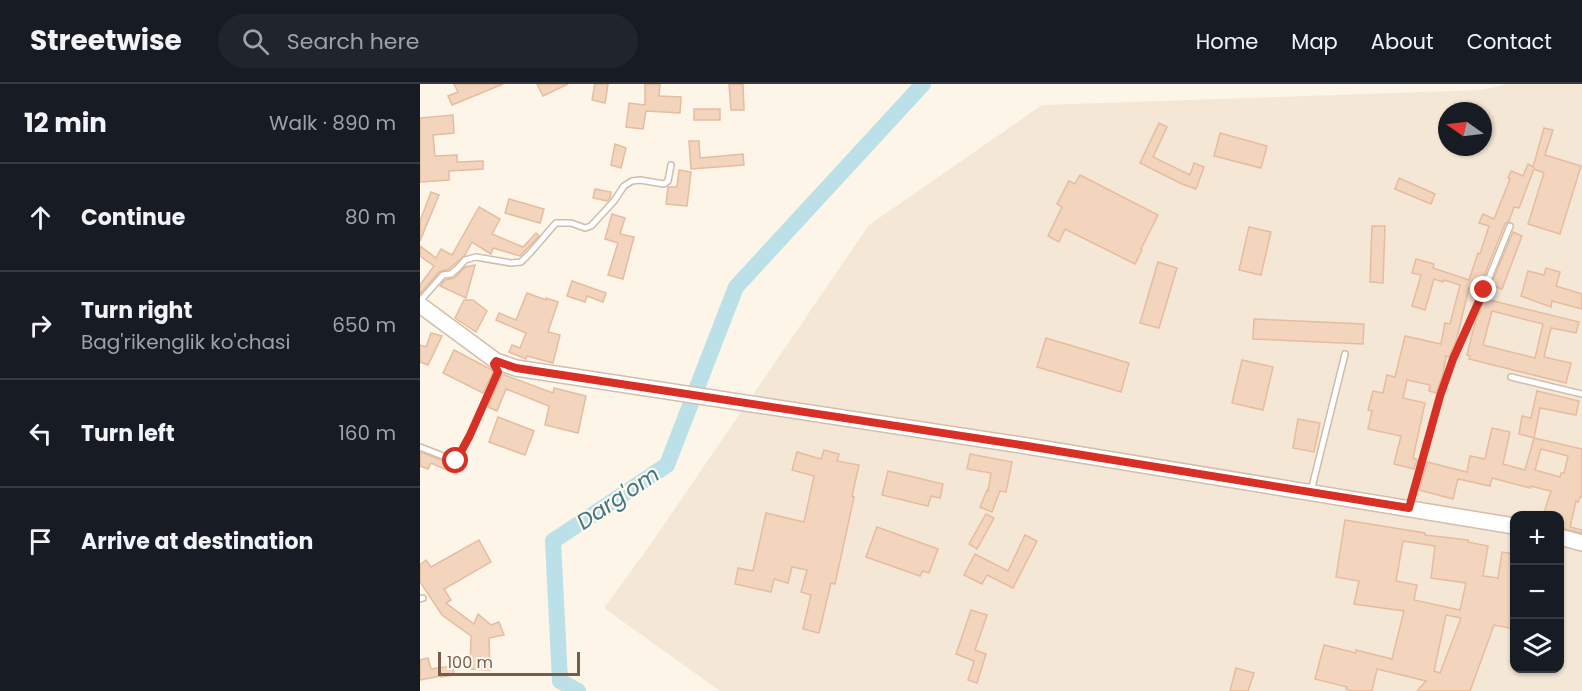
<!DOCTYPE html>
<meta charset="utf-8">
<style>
body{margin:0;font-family:Poppins,sans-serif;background:#20242c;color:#f1f3f6}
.controls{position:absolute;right:18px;bottom:18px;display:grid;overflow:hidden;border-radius:12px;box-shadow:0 2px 4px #0004}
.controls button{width:54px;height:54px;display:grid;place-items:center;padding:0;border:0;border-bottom:2px solid #363941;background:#171b24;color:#f1f3f6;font:30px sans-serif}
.compass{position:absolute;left:1018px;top:18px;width:54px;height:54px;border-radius:50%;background:#171b24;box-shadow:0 2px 4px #0004;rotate:284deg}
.scale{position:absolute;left:18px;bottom:15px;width:142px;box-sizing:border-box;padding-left:6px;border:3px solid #785c4a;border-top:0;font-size:16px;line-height:21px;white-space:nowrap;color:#785c4a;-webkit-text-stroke:4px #fff9ef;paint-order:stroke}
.stop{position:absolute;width:18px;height:18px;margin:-14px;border:4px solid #d93025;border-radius:50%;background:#fff}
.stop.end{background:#d93025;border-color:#fff;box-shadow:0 2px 6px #0008}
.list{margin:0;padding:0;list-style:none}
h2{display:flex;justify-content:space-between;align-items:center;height:78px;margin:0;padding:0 24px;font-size:26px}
h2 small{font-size:20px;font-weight:400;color:#9ea1a6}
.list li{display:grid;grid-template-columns:39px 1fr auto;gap:18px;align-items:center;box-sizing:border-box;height:108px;padding:0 24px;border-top:2px solid #363941}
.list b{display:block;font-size:22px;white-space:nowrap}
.list p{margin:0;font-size:20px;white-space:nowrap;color:#9ea1a6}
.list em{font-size:20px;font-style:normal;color:#9ea1a6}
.icon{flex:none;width:33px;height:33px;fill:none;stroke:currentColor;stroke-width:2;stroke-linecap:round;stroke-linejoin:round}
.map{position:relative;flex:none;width:1162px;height:607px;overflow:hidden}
header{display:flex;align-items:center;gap:36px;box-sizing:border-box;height:84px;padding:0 30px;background:#171b24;border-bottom:2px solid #363941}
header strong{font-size:28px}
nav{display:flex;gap:33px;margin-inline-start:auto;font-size:21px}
.search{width:420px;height:54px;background:#20242c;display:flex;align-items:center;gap:15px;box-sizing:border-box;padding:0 21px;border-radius:33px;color:#9ea1a6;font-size:22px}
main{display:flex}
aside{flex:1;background:#171b24}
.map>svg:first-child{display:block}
.residential{fill:#f5e7d6;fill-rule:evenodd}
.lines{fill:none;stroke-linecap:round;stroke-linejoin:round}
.river{stroke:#bbe0e8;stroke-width:16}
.building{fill:#f3d5be;stroke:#e6bc9e;stroke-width:1.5;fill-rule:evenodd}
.lane-casing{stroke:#cfbdac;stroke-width:8}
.secondary-casing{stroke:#d3beaa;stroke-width:18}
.lane{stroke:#fff;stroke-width:5}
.secondary{stroke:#fff;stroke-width:15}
.route{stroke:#d93025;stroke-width:8}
.labels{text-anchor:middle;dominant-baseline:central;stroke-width:4.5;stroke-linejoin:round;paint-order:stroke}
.water-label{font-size:22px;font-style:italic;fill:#407785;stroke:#fff9ef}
</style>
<header>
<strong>Streetwise</strong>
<div class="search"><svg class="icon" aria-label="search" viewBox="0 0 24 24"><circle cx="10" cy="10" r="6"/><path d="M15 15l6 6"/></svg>Search here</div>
<nav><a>Home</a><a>Map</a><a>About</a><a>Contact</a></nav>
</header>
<main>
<aside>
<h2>12 min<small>Walk · 890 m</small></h2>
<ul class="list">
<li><svg class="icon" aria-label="ahead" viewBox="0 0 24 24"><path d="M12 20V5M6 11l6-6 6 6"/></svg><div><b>Continue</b></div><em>80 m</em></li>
<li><svg class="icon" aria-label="right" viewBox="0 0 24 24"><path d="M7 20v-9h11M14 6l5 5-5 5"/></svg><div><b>Turn right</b><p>Bag'rikenglik ko'chasi</p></div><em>650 m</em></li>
<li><svg class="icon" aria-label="left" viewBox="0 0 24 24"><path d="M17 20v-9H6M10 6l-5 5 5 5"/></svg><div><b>Turn left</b></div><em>160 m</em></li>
<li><svg class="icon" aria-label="arrive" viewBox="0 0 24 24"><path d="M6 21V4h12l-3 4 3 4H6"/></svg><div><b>Arrive at destination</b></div></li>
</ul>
</aside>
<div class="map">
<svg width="1162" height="607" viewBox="0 0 1162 607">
<rect width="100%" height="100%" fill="#fdf5e8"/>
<path class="residential" d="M1088 0H1162V607H300L184 524 228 464 449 141 622 21 1061 6ZM1027 27H1063V63H1027ZM1094 432H1140V584H1094Z"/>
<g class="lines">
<polyline class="river" points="158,607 140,597 133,457 247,381 316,203 503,0"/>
</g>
<g class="building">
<polygon points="34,0 83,0 32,21 28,12 38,8"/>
<polygon points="117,0 148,0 123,12"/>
<polygon points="175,0 188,0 185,19 172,16"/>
<polygon points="225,0 240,0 239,12 261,13 260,29 226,27 223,45 206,43 209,19 225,21"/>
<polygon points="309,0 323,0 324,26 311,26"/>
<rect x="274" y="25" width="26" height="11"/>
<polygon points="33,31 34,49 13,51 15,72 37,71 37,78 63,77 63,85 29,87 29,96 0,98 0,34"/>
<polygon points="739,39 747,43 733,73 770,91 774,79 784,83 776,105 762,100 720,79"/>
<polygon points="1124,44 1133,46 1125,71 1161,82 1140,150 1108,140 1124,89 1114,85 1099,124 1094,123 1089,137 1085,140 1058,207 1049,204 1036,257 1029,273 1026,272 1023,290 1016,309 1009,307 1010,301 987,296 983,314 1005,319 993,374 997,376 994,385 974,380 981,352 948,345 952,327 948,326 953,307 963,309 967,291 975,293 985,252 1021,260 1025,239 1030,240 1040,201 1024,196 1023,198 1014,195 1005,226 992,222 1001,191 992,189 996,175 1014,180 1013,184 1049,196 1058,169 1060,170 1069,142 1059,139 1063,130 1074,135 1090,95 1088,94 1091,87 1103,92 1108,80 1113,83"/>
<polygon points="800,49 847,62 841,84 794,72"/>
<polygon points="269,57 279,57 280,74 323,70 324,81 271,85"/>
<polygon points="195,60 206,64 201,84 191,81"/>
<polygon points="259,86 271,88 267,122 246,120 248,103 257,103"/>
<polygon points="660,91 738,131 721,165 722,166 715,180 645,145 639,158 628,152 642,123 637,120 649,97 655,100"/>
<polygon points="979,94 1015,110 1011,120 975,105"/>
<polygon points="175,105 191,108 190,114 187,117 173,114"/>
<polygon points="11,108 19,111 0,157 0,137"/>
<polygon points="89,115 124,125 120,139 85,129"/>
<polygon points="59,123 80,135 72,150 103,163 116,149 119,152 100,172 73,164 71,170 52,158 45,171 29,185 19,188 0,210 0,201 14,182 0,172 0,162 16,174 21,165 32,171"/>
<polygon points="192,130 205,134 200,150 214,153 203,195 188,191 198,159 185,155"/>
<polygon points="952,142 965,142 963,199 950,198"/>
<polygon points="829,143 851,148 841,191 819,186"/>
<polygon points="1093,148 1102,152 1082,205 1071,201"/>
<polygon points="738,178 757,184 739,244 720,239"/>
<polygon points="55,181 46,214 20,202 25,196 34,194 45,183"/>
<polygon points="1126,184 1140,188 1136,202 1162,210 1162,225 1132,217 1131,223 1101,212 1108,187 1124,191"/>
<polygon points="152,197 186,209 183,218 167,212 165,218 147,212"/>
<polygon points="107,209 126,216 126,214 138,218 128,248 140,251 133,279 107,272 106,275 89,268 92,261 100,264 106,249 76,236 79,229 96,236"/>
<path d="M1065 215 1159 238 1156 249 1131 244 1124 273 1151 279 1146 299 1049 275 1050 272 1047 271 1056 235ZM1072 227 1123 240 1115 274 1063 261Z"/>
<polygon points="44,216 53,216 67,227 56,248 35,234"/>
<polygon points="834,235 944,240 943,260 833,255"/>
<polygon points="11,249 22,252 8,281 0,278 0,261 6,263"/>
<polygon points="626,254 709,279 701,308 617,283"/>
<polygon points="34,266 72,286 73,288 63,309 23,289"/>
<polygon points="822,276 853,283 843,326 812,319"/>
<polygon points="82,290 133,309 134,304 166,312 158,349 125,341 129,322 86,305 77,327 68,323"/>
<polygon points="1117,307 1159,317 1156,331 1120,324 1114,354 1099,350 1102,332 1111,334"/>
<polygon points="78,333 114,347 105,371 69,358"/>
<polygon points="878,335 900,339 894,368 873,364"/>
<path d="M1072 344 1090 348 1083 380 1105 386 1114 354 1162 365V413H1160L1158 418 1156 417 1150 443 1162 446V449L1140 444V432H1123L1131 407 1110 402V404L1072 394 1070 402 1038 395 1033 415 999 406 1007 378 1047 388 1050 372 1065 375ZM1121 365 1148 372 1144 389H1141L1140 393 1115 386Z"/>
<polygon points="404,366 419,370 417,377 439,381 432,412 434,413 415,500 411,499 399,549 383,545 391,511 381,508 387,486 372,483 368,499 354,495 351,508 315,500 318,484 333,487 346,429 384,438 394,392 372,386 377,368 401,375"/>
<polygon points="0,368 39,383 36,390 11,379 8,385 0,382"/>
<polygon points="550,370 592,378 586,408 580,407 572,428 560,423 567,406 568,407 571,389 547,385"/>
<polygon points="468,387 523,400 520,414 511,412 508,422 462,411"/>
<polygon points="566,430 574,434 557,465 549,460"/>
<path d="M925 436 1005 449V451L1048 456V458L1068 462 1063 492 1078 494 1082 468 1095 470V545L1074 541 1050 607H997L1006 597 957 585 952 607H932L926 605 927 603 895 595 904 561 936 569V566L972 575 984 527 934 520 939 497 916 493ZM983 457 1015 462 1011 494 1046 499 1040 526 994 516 997 501 976 497ZM1026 531 1041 534 1020 589 1014 587Z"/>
<polygon points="457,443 518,465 509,489 503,487 500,492 446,473"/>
<polygon points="605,451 617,457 593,504 567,491 562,500 544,491 555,470 588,487"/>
<polygon points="59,456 71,478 24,505 31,516 26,519 54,540 58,530 71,541 79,538 84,551 69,554 70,586 50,585 51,552 22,531 0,498 0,481 6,476 11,483"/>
<polygon points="551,526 567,531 555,566 566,570 557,599 548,596 554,577 536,570"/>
<polygon points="8,574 11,585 33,582 34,591 21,593 21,592 0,596 0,576"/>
<polygon points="816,584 834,589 828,607 810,607"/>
</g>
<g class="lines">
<g class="lane-casing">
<g id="lane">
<path d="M0 217 23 191 31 190 37 185 45 176 56 173 91 179 101 178C114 166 124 152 136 139H151L165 144 171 142 194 117 204 102 212 97 220 96 244 100 248 97 251 81"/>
<polyline points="1091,293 1162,310"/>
<polyline points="0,363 36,377 50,351 78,288 75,281"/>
<polyline points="891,407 925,270"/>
<polyline points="989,423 1020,312 1033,275 1064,206 1090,142"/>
<polyline points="0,515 3,514"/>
</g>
</g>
<g class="secondary-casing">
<g id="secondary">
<polyline points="0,221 76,277 96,284 601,361 1094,442"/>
<polyline points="1140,453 1162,459"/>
</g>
</g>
<use href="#lane" class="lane"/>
<use href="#secondary" class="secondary"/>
</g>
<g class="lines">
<polyline class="route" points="36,377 50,351 78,288 74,280 76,277 96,284 109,286 601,361 989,424 1020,312 1033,275 1064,206"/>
</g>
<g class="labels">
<g class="water-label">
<text transform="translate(198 414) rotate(-34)">Darg'om</text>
</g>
</g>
</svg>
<div class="controls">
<button>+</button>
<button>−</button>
<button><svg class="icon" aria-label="layers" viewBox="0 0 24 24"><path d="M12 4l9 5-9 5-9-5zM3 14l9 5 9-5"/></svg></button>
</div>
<svg class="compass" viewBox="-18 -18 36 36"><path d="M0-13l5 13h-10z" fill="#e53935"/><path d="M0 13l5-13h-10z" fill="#9ea1a6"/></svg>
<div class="scale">100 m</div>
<div class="stop" style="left:36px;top:377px"></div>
<div class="stop end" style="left:1064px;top:206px"></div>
</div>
</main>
